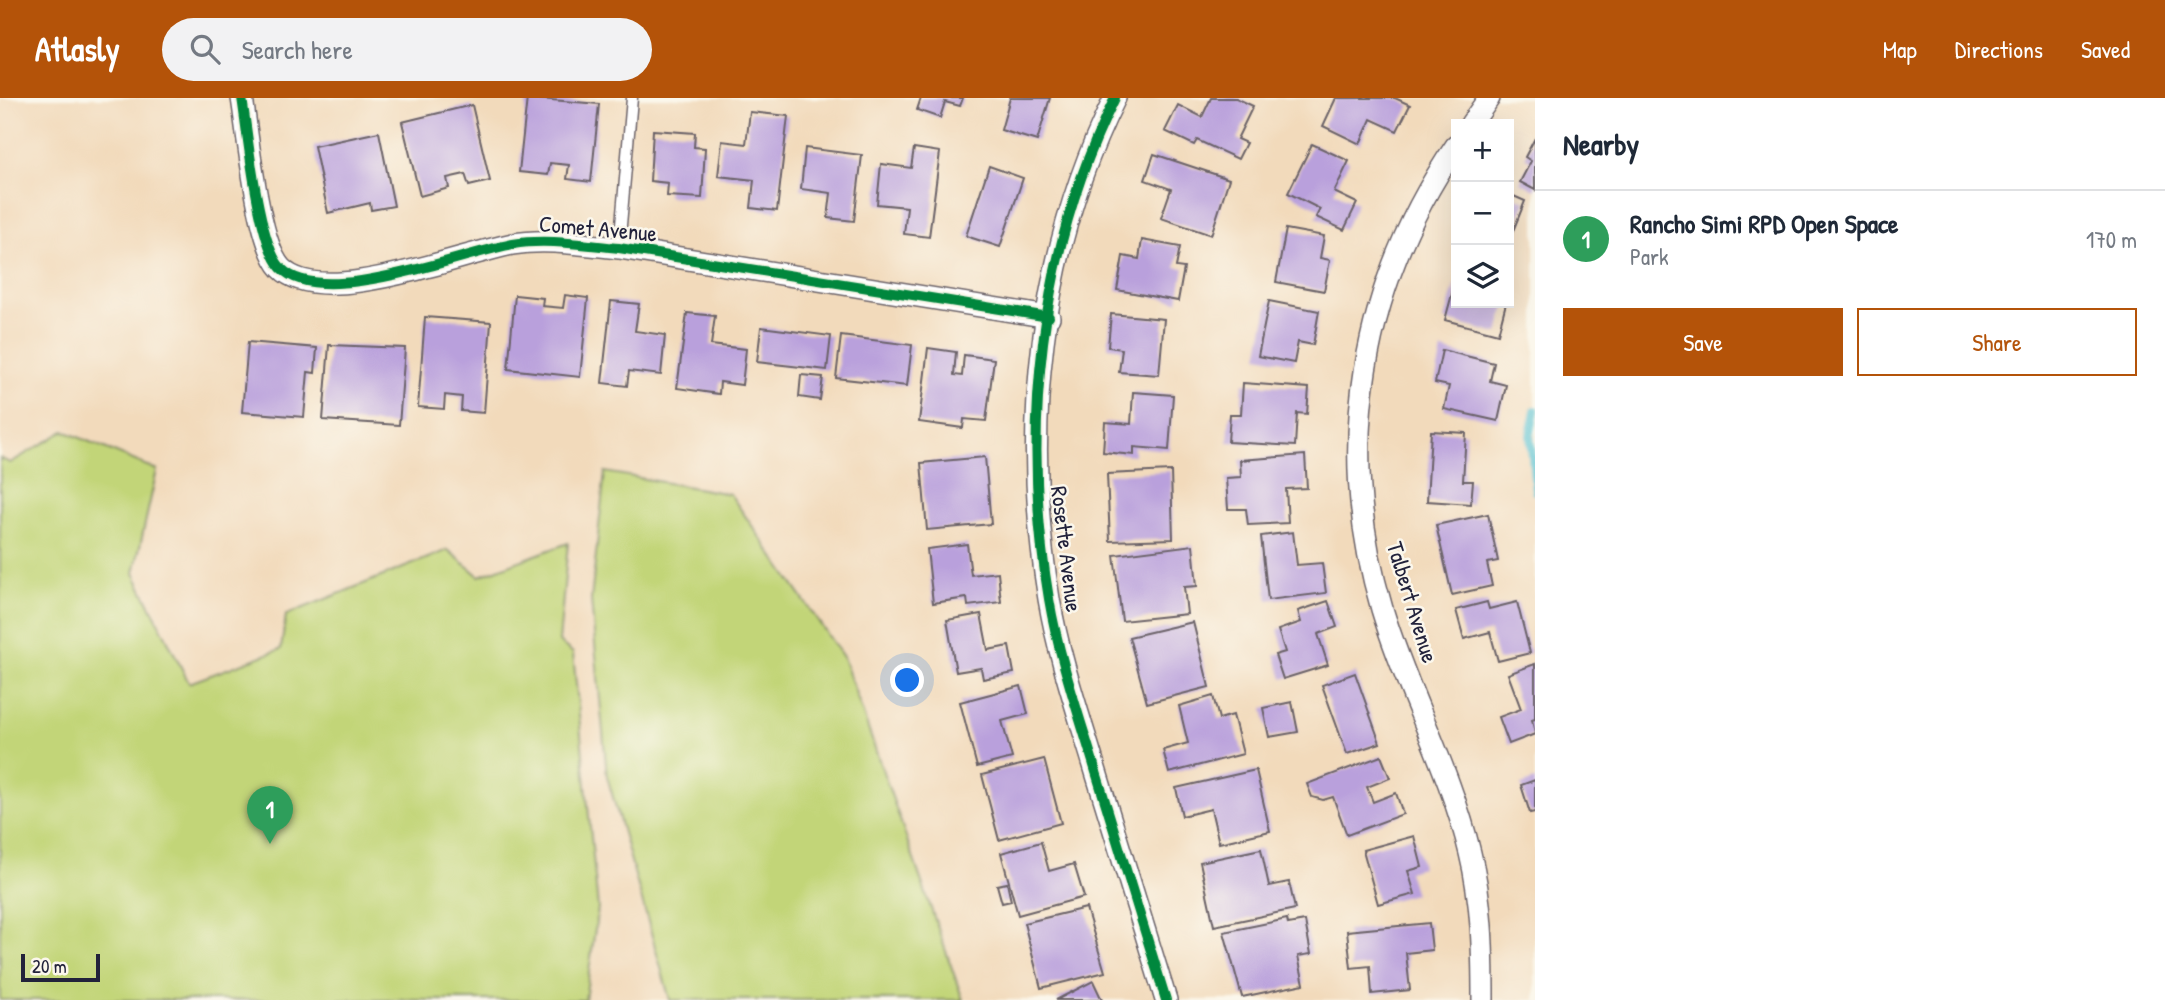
<!DOCTYPE html>
<meta charset="utf-8">
<style>
body{margin:0;font-family:"Patrick Hand",sans-serif;background:#f2f2f3;color:#1f2937}
.controls{position:absolute;right:21px;top:21px;display:grid;overflow:hidden;border-radius:0px;box-shadow:0 7px 28px #0002}
.controls button{width:63px;height:63px;display:grid;place-items:center;padding:0;border:0;border-bottom:2px solid #e0e1e3;background:#fff;color:#1f2937;font:35px sans-serif}
.scale{position:absolute;left:21px;bottom:18px;width:79px;box-sizing:border-box;padding-left:7px;border:4px solid #22223b;border-top:0;font-size:19px;line-height:24px;white-space:nowrap;color:#22223b;-webkit-text-stroke:5px #fbf7ec;paint-order:stroke}
.you{position:absolute;left:908px;top:583px;width:24px;height:24px;margin:-18px;border:5px solid #fff;border-radius:50%;background:#1a73e8;box-shadow:0 0 0 10px #1a73e833}
.badge{display:grid;place-items:center;width:46px;height:46px;border-radius:50%;background:#b45309;color:#fff;font-size:23px;font-weight:700}
.pin{position:absolute;translate:-50% -58px;filter:drop-shadow(0 2px 4px #0008)}
.pin::after{content:'';position:absolute;top:37px;width:24px;height:21px;background:inherit;clip-path:polygon(0 0,100% 0,50% 100%)}
.list{margin:0;padding:0;list-style:none}
h2{display:flex;justify-content:space-between;align-items:center;height:91px;margin:0;padding:0 28px;font-size:30px}
h2 small{font-size:23px;font-weight:400;color:#747a83}
.list li{display:grid;grid-template-columns:46px 1fr auto;gap:21px;align-items:center;box-sizing:border-box;height:98px;padding:0 28px;border-top:2px solid #e0e1e3}
.list b{display:block;font-size:26px;white-space:nowrap}
.list p{margin:0;font-size:23px;white-space:nowrap;color:#747a83}
.list em{font-size:23px;font-style:normal;color:#747a83}
.actions{display:flex;gap:14px;padding:21px 28px}
.actions a{flex:1;padding:16px 0;border:2px solid #b45309;border-radius:0px;text-align:center;font-size:24px;color:#b45309}
.actions .main{background:#b45309;color:#fff}
.icon{flex:none;width:38px;height:38px;fill:none;stroke:currentColor;stroke-width:2;stroke-linecap:round;stroke-linejoin:round}
.map{position:relative;flex:none;width:1535px;height:902px;overflow:hidden}
header{display:flex;align-items:center;gap:42px;box-sizing:border-box;height:98px;padding:0 35px;background:#b45309;color:#fff}
header strong{font-size:33px}
nav{display:flex;gap:38px;margin-inline-start:auto;font-size:24px}
.search{width:490px;height:63px;background:#f2f2f3;display:flex;align-items:center;gap:18px;box-sizing:border-box;padding:0 24px;border-radius:38px;color:#747a83;font-size:26px}
main{display:flex}
aside{flex:1;background:#fff}
.map>svg:first-child{display:block}
.green{fill:#c2d578;stroke:#727c5a;stroke-width:2}
.lines{fill:none;stroke-linecap:round;stroke-linejoin:round}
.stream{stroke:#57c1d2;stroke-width:8}
.building{fill:#b9a0dc}
.service-casing{stroke:#6b6268;stroke-width:13}
.minor-casing{stroke:#6b6268;stroke-width:24}
.service{stroke:#fff;stroke-width:10}
.minor{stroke:#fff;stroke-width:21}
.cycleway-casing{stroke:#fbf7ec;stroke-width:15}
.cycleway{stroke:#00873e;stroke-width:10}
.labels{text-anchor:middle;dominant-baseline:central;stroke-width:5;stroke-linejoin:round;paint-order:stroke}
.street-label{font-size:23px;fill:#22223b;stroke:#fbf7ec}
</style>
<header>
<strong>Atlasly</strong>
<div class="search"><svg class="icon" aria-label="search" viewBox="0 0 24 24"><circle cx="10" cy="10" r="6"/><path d="M15 15l6 6"/></svg>Search here</div>
<nav><a>Map</a><a>Directions</a><a>Saved</a></nav>
</header>
<main>
<div class="map">
<svg width="1535" height="902" viewBox="0 0 1535 902">
<rect width="100%" height="100%" fill="#fbf7ec"/>
<filter id="ink" filterUnits="userSpaceOnUse"><feTurbulence type="fractalNoise" baseFrequency=".0143" numOctaves="2"/><feDisplacementMap in="SourceGraphic" scale="14" xChannelSelector="R" yChannelSelector="G"/><feConvolveMatrix kernelMatrix="1 2 1 2 8 2 1 2 1" color-interpolation-filters="sRGB"/></filter>
<filter id="wash" filterUnits="userSpaceOnUse"><feTurbulence type="fractalNoise" baseFrequency=".00686" numOctaves="4" result="noise"/><feDisplacementMap in="SourceGraphic" scale="28" xChannelSelector="R" yChannelSelector="G"/><feGaussianBlur stdDeviation="1.57" result="paint"/><feColorMatrix in="noise" values="0 0 0 0 0 0 0 0 0 0 0 0 0 0 0 0 0 1.4 0 .05"/><feComposite in="paint" operator="in"/></filter>
<g filter="url(#wash)">
<rect width="100%" height="100%" fill="#f2dabb"/>
<g class="green">
<polygon points="64,333 157,372 134,475 189,585 281,551 286,517 448,452 479,478 568,445 559,544 573,555 598,810 585,902 0,902 0,360 10,365"/>
<polygon points="605,374 730,396 843,559 963,902 670,902 607,678 591,502"/>
</g>
<g class="lines">
<polyline class="stream" points="1535,312 1530,337 1535,393"/>
</g>
<g id="blocks">
<g class="building">
<polygon points="527,0 599,6 591,84 567,81 569,67 550,65 548,77 519,74"/>
<polygon points="921,0 963,0 960,8 945,4 940,20 917,12"/>
<polygon points="1010,0 1050,0 1037,43 1001,32"/>
<polygon points="1211,0 1236,0 1253,8 1237,41 1246,45 1238,61 1197,42 1194,47 1165,33 1178,7 1202,19"/>
<polygon points="1336,0 1395,0 1410,7 1397,33 1371,21 1360,46 1323,28"/>
<polygon points="472,7 490,83 469,88 465,76 447,80 449,90 420,98 402,24"/>
<polygon points="750,14 788,18 777,113 751,110 754,82 718,78 722,43 746,46"/>
<polygon points="653,32 695,35 694,49 705,50 702,100 667,98 668,85 650,83"/>
<polygon points="379,34 394,108 371,112 370,105 328,115 314,48"/>
<polygon points="1535,40 1535,92 1520,84 1531,63 1525,59"/>
<polygon points="1312,46 1349,63 1334,94 1357,105 1344,132 1316,119 1320,111 1288,95"/>
<polygon points="805,50 862,57 854,123 828,120 831,95 801,91"/>
<polygon points="914,50 940,54 929,139 904,136 907,109 877,106 881,66 911,70"/>
<polygon points="1154,56 1229,81 1211,137 1161,120 1171,91 1145,82"/>
<polygon points="989,68 1023,80 1000,149 966,138"/>
<polygon points="1509,96 1525,103 1509,143"/>
<polygon points="1286,131 1324,138 1320,160 1330,162 1324,193 1276,184"/>
<polygon points="1142,142 1180,149 1176,169 1184,170 1178,203 1117,192 1123,158 1139,161"/>
<polygon points="1455,185 1456,205 1506,205 1498,236 1445,222"/>
<polygon points="515,197 543,200 542,208 563,210 565,197 588,200 580,279 508,271"/>
<polygon points="611,203 639,206 635,233 665,237 661,277 629,273 627,288 602,285"/>
<polygon points="1269,203 1319,213 1313,247 1298,244 1294,265 1258,258"/>
<polygon points="687,215 715,218 711,247 746,251 742,287 720,284 719,296 677,290"/>
<polygon points="1111,216 1164,221 1159,277 1119,274 1122,251 1108,249"/>
<polygon points="425,219 491,224 484,315 461,313 462,299 445,297 444,311 418,309"/>
<polygon points="761,229 831,238 827,272 757,264"/>
<polygon points="841,238 912,247 907,288 836,280"/>
<polygon points="248,244 317,250 315,275 308,274 304,319 242,314"/>
<polygon points="329,247 405,250 399,327 323,322"/>
<polygon points="928,250 956,254 954,277 962,278 964,257 994,261 986,323 964,321 963,330 919,324"/>
<polygon points="1442,252 1494,265 1490,283 1506,287 1498,323 1444,311 1449,288 1435,285"/>
<polygon points="801,277 823,279 820,302 799,299"/>
<polygon points="1243,285 1309,290 1307,316 1297,315 1295,348 1228,344 1230,316 1241,316"/>
<polygon points="1133,294 1173,297 1169,352 1134,349 1134,357 1103,354 1105,324 1131,326"/>
<polygon points="1431,333 1466,335 1463,383 1473,383 1471,406 1427,403"/>
<polygon points="1305,357 1307,390 1286,391 1288,425 1248,427 1246,411 1228,411 1226,380 1241,379 1240,362"/>
<polygon points="985,359 991,426 927,432 921,365"/>
<polygon points="1171,373 1173,441 1110,443 1107,376"/>
<polygon points="1488,416 1498,463 1487,465 1492,488 1452,497 1436,427"/>
<polygon points="1293,434 1297,467 1322,465 1326,495 1268,502 1261,438"/>
<polygon points="967,446 971,477 998,474 1001,504 968,508 967,500 933,505 927,451"/>
<polygon points="1193,447 1197,488 1184,489 1187,516 1122,523 1114,457"/>
<polygon points="1328,503 1337,529 1318,536 1328,567 1283,581 1275,557 1285,554 1278,532 1301,524 1298,513"/>
<polygon points="1487,504 1489,511 1517,504 1530,555 1498,563 1490,534 1464,541 1456,512"/>
<polygon points="981,516 988,552 1009,548 1014,575 983,581 981,570 956,574 947,522"/>
<polygon points="1193,524 1209,589 1147,605 1129,539"/>
<polygon points="1535,566 1535,621 1532,622 1535,636 1509,646 1499,619 1521,611 1508,576"/>
<polygon points="1355,575 1380,645 1347,656 1322,587"/>
<polygon points="1021,588 1028,616 1002,623 1012,660 977,669 960,604"/>
<polygon points="1213,598 1219,621 1233,617 1243,656 1169,675 1163,652 1188,645 1179,608"/>
<polygon points="1292,604 1298,634 1269,639 1263,610"/>
<polygon points="1381,658 1390,680 1367,689 1373,704 1396,695 1403,716 1347,737 1333,699 1323,702 1312,699 1307,686"/>
<polygon points="1044,661 1061,725 999,742 982,677"/>
<polygon points="1256,672 1270,733 1219,745 1211,711 1182,718 1176,690"/>
<polygon points="1535,682 1535,714 1530,715 1521,687"/>
<polygon points="1414,738 1422,769 1408,773 1415,796 1378,806 1363,752"/>
<polygon points="1041,744 1049,773 1074,766 1084,799 1018,817 1001,755"/>
<polygon points="1261,751 1269,788 1289,784 1295,811 1214,828 1200,764"/>
<polygon points="1007,785 1011,803 1002,805 997,787"/>
<polygon points="1086,810 1105,874 1041,890 1024,825"/>
<polygon points="1287,821 1288,826 1305,823 1311,856 1298,858 1304,886 1242,899 1224,834"/>
<polygon points="1429,825 1432,852 1406,855 1410,892 1372,896 1370,868 1351,870 1347,833"/>
<polygon points="1093,883 1102,902 1056,902"/>
</g>
</g>
</g>
<g filter="url(#ink)">
<use href="#blocks" fill-opacity="0" stroke="#6b6268" stroke-width="2"/>
<g class="lines">
<g class="service-casing">
<polyline id="service" points="619,150 632,0"/>
</g>
<g class="minor-casing">
<g id="minor">
<path d="M242 0C248 37 258 146 281 170 321 212 462 155 513 146 547 140 585 147 619 150L1049 219"/>
<path d="M1115 0C1039 152 1021 334 1049 501 1059 560 1079 617 1096 674 1119 750 1143 826 1166 902"/>
<polyline points="1471,26 1489,0"/>
<path d="M1456 48C1361 187 1334 349 1382 511 1407 594 1450 671 1470 755 1482 803 1483 853 1483 902"/>
</g>
</g>
<use href="#service" class="service"/>
<use href="#minor" class="minor"/>
<g class="cycleway-casing">
<g id="cycleway">
<path d="M242 0C248 37 258 146 281 170 321 212 462 155 513 146 547 140 585 147 619 150L1049 219"/>
<path d="M1115 0C1039 152 1021 334 1049 501 1059 560 1079 617 1096 674 1119 750 1143 826 1166 902"/>
</g>
</g>
<use href="#cycleway" class="cycleway"/>
</g>
</g>
<g class="labels">
<g class="street-label">
<text transform="translate(598 130) rotate(5)">Comet Avenue</text>
<text transform="translate(1067 451) rotate(83)">Rosette Avenue</text>
<text transform="translate(1413 504) rotate(73)">Talbert Avenue</text>
</g>
</g>
</svg>
<div class="controls">
<button>+</button>
<button>−</button>
<button><svg class="icon" aria-label="layers" viewBox="0 0 24 24"><path d="M12 4l9 5-9 5-9-5zM3 14l9 5 9-5"/></svg></button>
</div>
<div class="scale">20 m</div>
<div class="you"></div>
<div class="pin badge" style="left:270px;top:746px;background:#2e9e5b">1</div>
</div>
<aside>
<h2>Nearby<small></small></h2>
<ul class="list">
<li><span class="badge" style="background:#2e9e5b">1</span><div><b>Rancho Simi RPD Open Space</b><p>Park</p></div><em>170 m</em></li>
</ul>
<div class="actions"><a class="main">Save</a><a>Share</a></div>
</aside>
</main>
